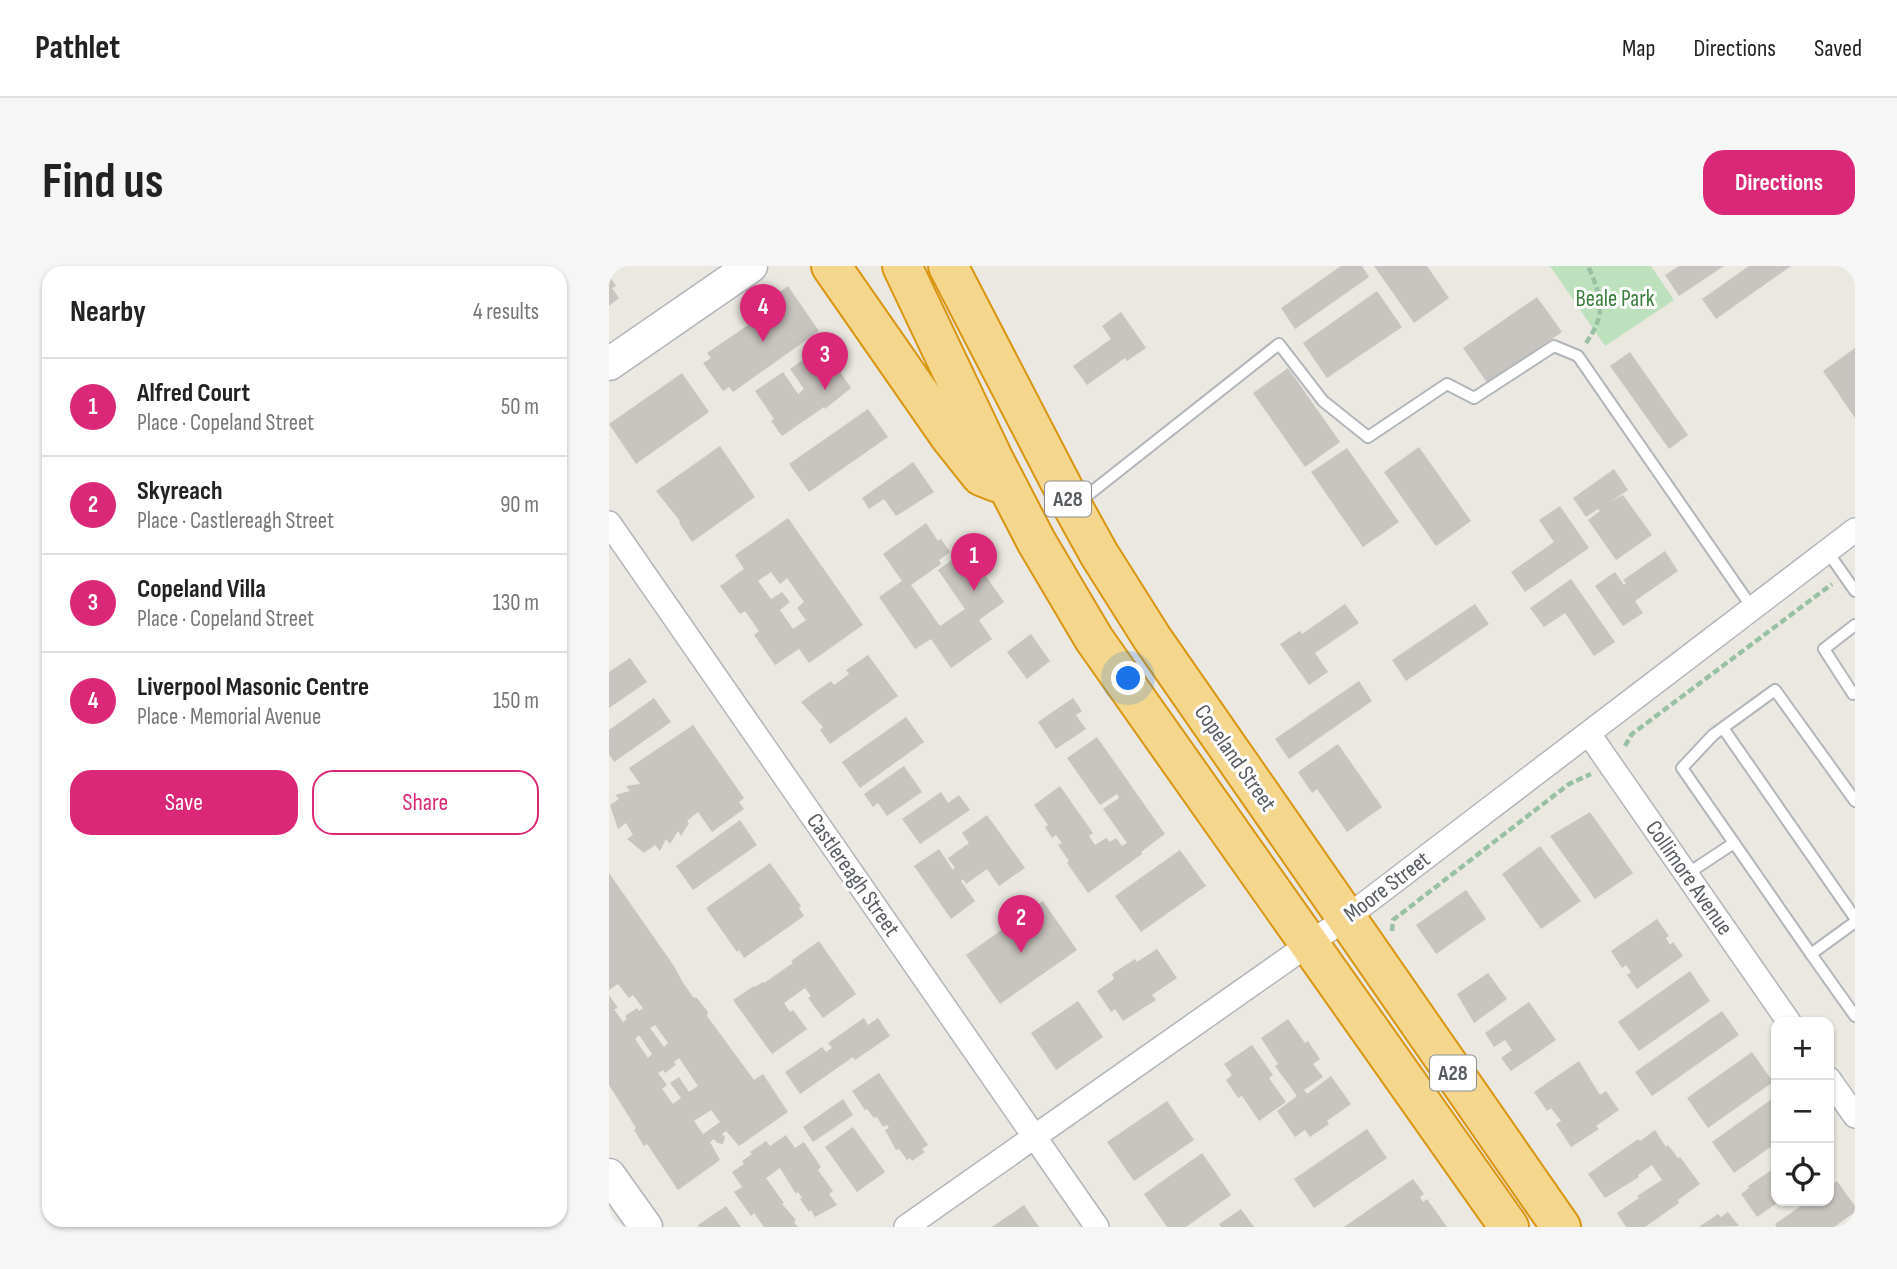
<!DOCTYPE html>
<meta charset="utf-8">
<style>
body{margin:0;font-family:"Sofia Sans Condensed",sans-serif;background:#f6f6f6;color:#222}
.controls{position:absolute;right:21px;bottom:21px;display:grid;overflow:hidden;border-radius:14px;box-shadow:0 2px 5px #0004}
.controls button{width:63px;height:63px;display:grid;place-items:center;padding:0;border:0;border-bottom:2px solid #e0e0e0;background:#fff;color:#222;font:35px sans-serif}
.you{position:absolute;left:520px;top:413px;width:24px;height:24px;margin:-18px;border:5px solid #fff;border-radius:50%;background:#1a73e8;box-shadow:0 0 0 10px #1a73e833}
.badge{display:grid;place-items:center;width:46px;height:46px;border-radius:50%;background:#db2777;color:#fff;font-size:23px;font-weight:700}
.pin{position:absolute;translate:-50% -58px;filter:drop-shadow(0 2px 4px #0008)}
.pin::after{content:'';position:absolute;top:37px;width:24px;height:21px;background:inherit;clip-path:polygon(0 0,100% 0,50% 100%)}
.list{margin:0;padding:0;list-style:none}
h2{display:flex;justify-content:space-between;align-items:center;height:91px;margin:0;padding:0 28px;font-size:30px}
h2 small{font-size:23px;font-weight:400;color:#767676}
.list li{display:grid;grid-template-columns:46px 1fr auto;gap:21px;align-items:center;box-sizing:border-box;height:98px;padding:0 28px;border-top:2px solid #e0e0e0}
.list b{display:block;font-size:26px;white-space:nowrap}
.list p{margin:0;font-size:23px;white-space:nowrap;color:#767676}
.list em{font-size:23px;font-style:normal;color:#767676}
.actions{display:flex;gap:14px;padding:21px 28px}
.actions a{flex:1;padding:16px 0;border:2px solid #db2777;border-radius:21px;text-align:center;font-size:24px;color:#db2777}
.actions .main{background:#db2777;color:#fff}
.icon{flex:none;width:38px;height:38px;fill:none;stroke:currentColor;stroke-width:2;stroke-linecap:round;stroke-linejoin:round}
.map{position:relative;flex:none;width:1246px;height:961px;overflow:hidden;border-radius:21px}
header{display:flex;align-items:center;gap:42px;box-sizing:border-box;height:98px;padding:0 35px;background:#fff;border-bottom:2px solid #e0e0e0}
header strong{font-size:33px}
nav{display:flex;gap:38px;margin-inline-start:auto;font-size:24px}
.intro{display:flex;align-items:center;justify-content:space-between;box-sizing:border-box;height:168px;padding:0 42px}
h1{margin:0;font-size:49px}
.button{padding:18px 32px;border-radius:21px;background:#db2777;color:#fff;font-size:24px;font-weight:700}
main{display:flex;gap:42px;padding:0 42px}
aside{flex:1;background:#fff;border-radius:21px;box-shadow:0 2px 5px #0004}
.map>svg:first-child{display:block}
.green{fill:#bee1bd}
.building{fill:#c8c4bf;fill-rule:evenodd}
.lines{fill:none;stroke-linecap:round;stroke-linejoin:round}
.lane-casing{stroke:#b2b6ba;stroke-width:14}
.street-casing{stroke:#b2b6ba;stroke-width:26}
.secondary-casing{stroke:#b1b5ba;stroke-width:35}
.highway-casing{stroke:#da9510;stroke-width:42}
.path{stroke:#97c1a2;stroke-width:4.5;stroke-dasharray:7 3.5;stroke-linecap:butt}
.lane{stroke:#fff;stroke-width:10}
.street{stroke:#fff;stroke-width:23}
.secondary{stroke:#fff;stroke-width:32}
.highway{stroke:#f4d78d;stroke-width:38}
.labels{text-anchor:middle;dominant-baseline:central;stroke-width:6;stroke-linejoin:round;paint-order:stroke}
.shield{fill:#fff;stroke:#8a8d90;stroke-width:2}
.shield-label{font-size:21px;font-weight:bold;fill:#585c60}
.park-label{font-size:23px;fill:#397e3b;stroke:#fff}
.street-label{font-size:23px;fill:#585c60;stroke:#fff}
</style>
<header>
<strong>Pathlet</strong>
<nav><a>Map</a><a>Directions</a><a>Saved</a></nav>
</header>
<div class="intro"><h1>Find us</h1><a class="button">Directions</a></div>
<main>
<aside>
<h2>Nearby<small>4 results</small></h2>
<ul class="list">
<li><span class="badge">1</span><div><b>Alfred Court</b><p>Place · Copeland Street</p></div><em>50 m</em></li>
<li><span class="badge">2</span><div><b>Skyreach</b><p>Place · Castlereagh Street</p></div><em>90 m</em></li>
<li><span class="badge">3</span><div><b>Copeland Villa</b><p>Place · Copeland Street</p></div><em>130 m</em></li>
<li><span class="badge">4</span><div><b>Liverpool Masonic Centre</b><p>Place · Memorial Avenue</p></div><em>150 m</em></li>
</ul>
<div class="actions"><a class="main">Save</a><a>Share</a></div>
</aside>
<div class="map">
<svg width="1246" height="961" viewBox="0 0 1246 961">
<rect width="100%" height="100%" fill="#eae8e0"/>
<polygon class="green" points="941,0 1042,0 1065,34 996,80"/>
<g class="building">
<polygon points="732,0 753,0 760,11 686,63 672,42"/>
<polygon points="765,0 818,0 840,32 805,57"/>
<polygon points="1070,0 1115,0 1070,30 1056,9"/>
<polygon points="1140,0 1182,0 1107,53 1093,33"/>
<polygon points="0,10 7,20 3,22 10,32 0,40"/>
<polygon points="179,20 210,65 124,126 120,121 114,125 94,97 102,92 98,87 148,53 143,46"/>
<polygon points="768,25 793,61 718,112 694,77"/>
<polygon points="928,31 953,66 879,118 854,82"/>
<polygon points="512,46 537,82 518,95 516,92 478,119 464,100 502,73 493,60"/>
<polygon points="216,78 226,92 223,94 242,122 216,143 215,141 173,170 162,155 165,153 146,125 174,106 189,128 195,123 181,103"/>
<polygon points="1246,82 1246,152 1214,105"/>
<polygon points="1021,86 1079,169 1060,183 1001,100"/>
<polygon points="679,102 731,176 696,201 644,127"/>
<polygon points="73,107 100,146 27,198 0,158"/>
<polygon points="259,143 279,171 200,226 180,198"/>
<polygon points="111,180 146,231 83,276 70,257 71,255 47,225"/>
<polygon points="810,181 862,255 827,280 775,206"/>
<polygon points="738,182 790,256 754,281 702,206"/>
<polygon points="304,196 325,226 287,250 275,233 260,243 253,232"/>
<polygon points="1005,203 1019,224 1001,236 1014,229 1043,269 1007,294 979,254 991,245 989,243 977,251 964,232"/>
<polygon points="951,240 980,282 916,326 902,306 945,276 930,254"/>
<path d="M179 252 254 359 200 397 190 383 166 399 145 369 150 365 136 345 131 348 111 320 135 303 126 289ZM162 306 171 318 178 312 195 336 188 342 197 354 184 363 171 344 181 336 173 326 162 333 149 315Z"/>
<polygon points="317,257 329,275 332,273 341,286 330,294 332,298 302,319 331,360 356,343 329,304 358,283 395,336 370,354 383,373 342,402 322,373 306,383 270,331 293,315 274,288"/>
<polygon points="1056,285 1069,305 1026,335 1034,347 1014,360 986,320 1006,306 1015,319 1017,317 1014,314"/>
<polygon points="962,313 1006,376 985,390 956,347 935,361 921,342"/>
<polygon points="736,338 750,357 706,387 719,406 700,419 671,378 691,365 693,368"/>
<polygon points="866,338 880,358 797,415 783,394"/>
<polygon points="422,368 441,395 418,413 398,386"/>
<polygon points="259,389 289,430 221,478 211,464 214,461 192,436 222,415 225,419 240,408 237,404"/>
<polygon points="21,392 38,416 0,442 0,406"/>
<polygon points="750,415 763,435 680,493 666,473"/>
<polygon points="45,432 62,456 5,496 0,488 0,464"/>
<polygon points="464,432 473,445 467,449 477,463 447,483 429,456"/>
<polygon points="297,451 315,476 251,522 233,496"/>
<polygon points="84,459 135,532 130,536 135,543 103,566 89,546 78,555 80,557 72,570 69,565 61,578 57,573 51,585 46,579 35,587 18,573 24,569 17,557 9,563 1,539 10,533 6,529 21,525 17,520 31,518 20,502"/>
<polygon points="488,471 556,568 532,586 533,588 479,627 458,597 460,595 449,579 453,577 447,569 443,572 436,561 439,559 425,539 451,520 484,567 480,570 486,579 497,572 501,576 507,572 513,580 518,577 494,543 510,532 508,528 491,539 458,492"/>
<polygon points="729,478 773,541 738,566 708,523 703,527 689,506"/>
<polygon points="295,500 313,526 278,550 269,537 264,541 255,528"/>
<polygon points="332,526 339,537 350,529 361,544 311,578 293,553"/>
<polygon points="981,546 1024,607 986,633 941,570"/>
<polygon points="378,549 416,602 390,620 378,603 357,618 354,613 352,615 366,635 342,653 305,600 330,583 344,604 346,602 339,592 360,577 353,567"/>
<polygon points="131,554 148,579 84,624 67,600"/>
<polygon points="931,580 972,635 932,663 893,608"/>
<polygon points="571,584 597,620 532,666 506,630"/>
<polygon points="161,597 192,640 190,642 195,650 135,692 130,684 128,686 97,642"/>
<path d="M0 607 65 700 73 715 84 731 88 732 99 746 98 750 145 814 154 808 179 846 130 880 117 865 113 868 116 871 114 878 108 877 105 873 101 876 111 894 69 924 38 878 35 880 25 864 27 862 0 819V729L9 742 5 743 14 756 18 753 16 750 28 742 30 745 34 742 24 729 20 732 9 718 0 724ZM46 759 59 777 55 781 41 762ZM30 769 43 788 39 792 26 773ZM70 792 89 820 80 826 70 811 61 817 72 832 64 838 53 823 58 819 49 807 54 804 56 807 67 799 65 796ZM102 844 111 856 94 868 85 855Z"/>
<polygon points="857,624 877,653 827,688 807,659"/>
<polygon points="434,635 468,684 391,738 357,689"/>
<polygon points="1048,653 1060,670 1057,672 1061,679 1064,676 1074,690 1028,723 1018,709 1022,706 1017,699 1013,702 1002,685"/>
<polygon points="210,675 247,728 214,752 199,732 202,730 196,722 175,737 181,746 184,744 198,763 163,788 124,734 145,720 146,721 154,716 155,717 184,697 182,695"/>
<polygon points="548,683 568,712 543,729 547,734 514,755 506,743 502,746 488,725 505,713 503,708 526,693 528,696"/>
<polygon points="1081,705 1101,735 1030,785 1009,756"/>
<polygon points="879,707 898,733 865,757 848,728"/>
<polygon points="469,735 494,771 447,804 422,767"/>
<polygon points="920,736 947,774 902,805 892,792 903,784 896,774 885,781 876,767"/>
<polygon points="1113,745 1130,769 1043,830 1026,806"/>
<polygon points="255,752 259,759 269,752 281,770 246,794 244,791 191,828 176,806 213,781 217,786 223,782 219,777"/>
<polygon points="679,753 696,777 699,775 711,793 704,798 714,811 695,824 698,828 722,810 742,838 718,855 720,858 701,871 696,864 686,871 668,845 688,830 666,800 669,798 652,772"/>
<polygon points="643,779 664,809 660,812 677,836 650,855 633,830 629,832 617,814 623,809 615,798"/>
<polygon points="1143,786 1164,816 1099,862 1078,832"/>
<polygon points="970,795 991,829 997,825 1010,844 987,860 990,863 962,881 947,858 952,855 942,842 938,845 925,826"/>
<polygon points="270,807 319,879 313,883 316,886 303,895 301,892 298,894 290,883 287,884 276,864 280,862 278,859 274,861 268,851 265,852 258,843 256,844 243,825"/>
<polygon points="1167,830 1167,877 1125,907 1103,876"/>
<polygon points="234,833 244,849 204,876 194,861"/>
<polygon points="558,835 585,874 525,915 498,876"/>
<polygon points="244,861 276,906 248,926 216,881"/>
<polygon points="758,863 778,892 705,942 685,913"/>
<polygon points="1046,864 1057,881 1059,879 1069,892 1071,891 1091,918 1069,934 1070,937 1036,961 1017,961 1008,947 1030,932 1028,930 1053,914 1043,899 1029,909 1030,911 996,932 979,908 1029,873 1031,875"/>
<polygon points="177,869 186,882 195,876 212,901 209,904 224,925 220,928 228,939 206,951 202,944 200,946 191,933 193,932 189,926 187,928 171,902 157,912 175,937 173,938 187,954 185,956 189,961 155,961 145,947 142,950 125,926 133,921 123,906 135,898 133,895 143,888 141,886 157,875 161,880"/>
<polygon points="593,887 622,929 577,961 558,961 535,928"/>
<polygon points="1167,901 1167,935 1171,935 1148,951 1132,928 1140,922 1139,920"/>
<polygon points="804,913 815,928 811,931 814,936 818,933 838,961 735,961"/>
<polygon points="1228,915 1246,940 1246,946 1225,961 1168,961 1166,958 1199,935 1220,935 1220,920"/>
<polygon points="415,939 430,961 383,961"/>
<polygon points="117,940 132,961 90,961 89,959"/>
<polygon points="632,943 645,961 612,961 610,958"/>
<polygon points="1119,946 1130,960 1090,961 1109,948 1112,951"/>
</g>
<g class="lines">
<g class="lane-casing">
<g id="lane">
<polyline points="470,236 670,78 714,135 759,171 838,118 865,132 945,80 969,90 1144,343"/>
<polyline points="1218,285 1246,325"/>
<polyline points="1246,359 1215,383 1244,428 1246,426"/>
<polyline points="1114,462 1246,652"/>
<polyline points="1078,608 1125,577"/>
<polyline points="1246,656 1202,688 1246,750"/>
<polyline points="1202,688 1073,502 1104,469 1166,424 1246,535"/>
</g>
</g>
<g class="street-casing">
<g id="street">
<polyline points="0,257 488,961"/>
<polyline points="980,468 1180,756"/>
<polyline points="1220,813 1246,850"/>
<polyline points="297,961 737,652 1246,264"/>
</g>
</g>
<g class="secondary-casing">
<g id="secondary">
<polyline points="0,98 142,0"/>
<polyline points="0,909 37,961"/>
</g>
</g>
<g class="highway-casing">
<g id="highway">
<polyline points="222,0 341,171 372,210 387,216"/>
<polyline points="293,0 384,192 427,275 485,373 900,961"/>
<polyline points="339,0 464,241 490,288 543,372 952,961"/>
</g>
</g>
<g class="path">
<path d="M977 77C998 47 993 32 979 0"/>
<polyline points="1016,480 1023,468 1223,318"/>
<polyline points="783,665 784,654 960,518 982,508"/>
</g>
<use href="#lane" class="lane"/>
<use href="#street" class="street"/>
<use href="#secondary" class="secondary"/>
<use href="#highway" class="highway"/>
</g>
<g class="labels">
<g class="shield">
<rect x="436" y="215.5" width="46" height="35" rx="5"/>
<rect x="821" y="789.5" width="46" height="35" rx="5"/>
</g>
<g class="shield-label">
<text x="459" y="233">A28</text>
<text x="844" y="807">A28</text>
</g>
<g class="park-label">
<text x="1006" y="33">Beale Park</text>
</g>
<g class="street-label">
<text transform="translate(626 492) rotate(55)">Copeland Street</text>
<text transform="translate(244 609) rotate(55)">Castlereagh Street</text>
<text transform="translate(1080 612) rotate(55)">Collimore Avenue</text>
<text transform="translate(778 621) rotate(-37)">Moore Street</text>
</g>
</g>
</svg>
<div class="controls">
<button>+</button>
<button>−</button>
<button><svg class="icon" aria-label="locate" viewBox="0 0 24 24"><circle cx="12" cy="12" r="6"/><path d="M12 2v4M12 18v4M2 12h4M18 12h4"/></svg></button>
</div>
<div class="you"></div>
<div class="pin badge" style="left:365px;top:325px">1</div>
<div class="pin badge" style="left:412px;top:687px">2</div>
<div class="pin badge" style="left:216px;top:124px">3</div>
<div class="pin badge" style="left:154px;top:76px">4</div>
</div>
</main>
